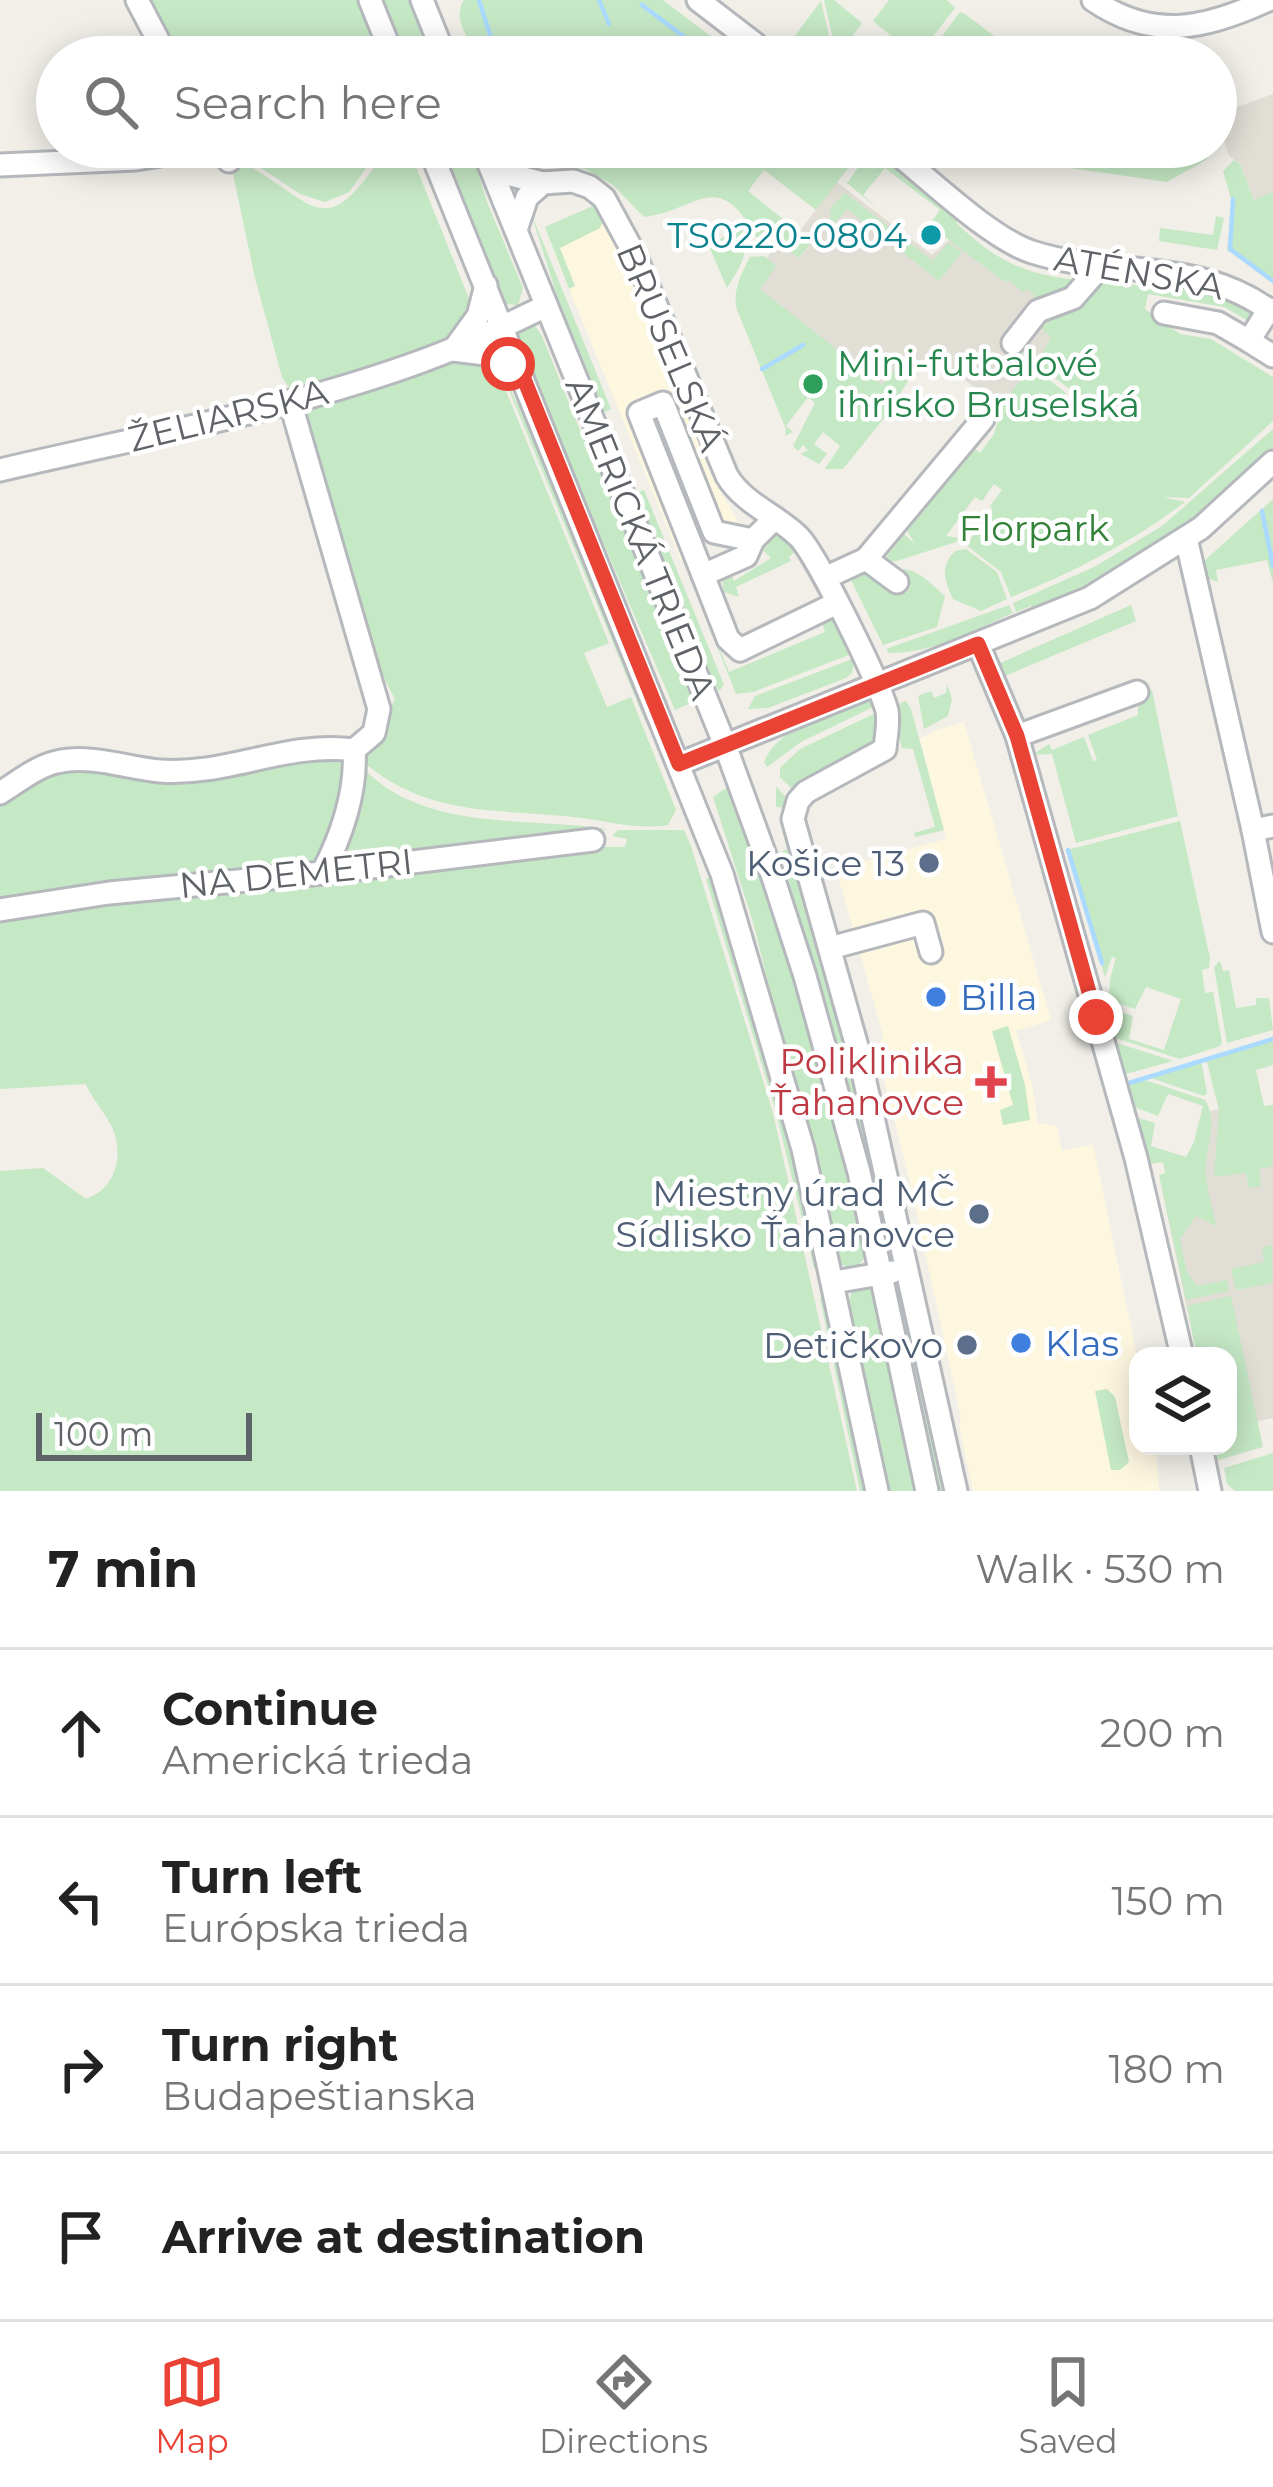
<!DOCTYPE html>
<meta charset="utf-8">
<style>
body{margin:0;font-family:Montserrat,sans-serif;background:#f2f2f2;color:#222}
.controls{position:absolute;right:36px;bottom:36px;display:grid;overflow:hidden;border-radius:24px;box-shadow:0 6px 30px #0003}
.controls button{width:108px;height:108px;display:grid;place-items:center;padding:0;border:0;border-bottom:3px solid #e0e0e0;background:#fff;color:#222;font:60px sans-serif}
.scale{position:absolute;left:36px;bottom:30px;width:216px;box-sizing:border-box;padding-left:12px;border:6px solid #5f6368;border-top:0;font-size:33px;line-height:42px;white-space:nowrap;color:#5f6368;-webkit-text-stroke:9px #fff;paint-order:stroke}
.stop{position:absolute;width:36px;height:36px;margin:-27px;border:9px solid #ea4335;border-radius:50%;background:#fff}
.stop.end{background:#ea4335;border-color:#fff;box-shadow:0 3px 12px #0008}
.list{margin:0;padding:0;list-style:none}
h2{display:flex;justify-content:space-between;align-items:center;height:156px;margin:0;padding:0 48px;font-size:51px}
h2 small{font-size:39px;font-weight:400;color:#767676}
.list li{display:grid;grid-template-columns:78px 1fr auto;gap:36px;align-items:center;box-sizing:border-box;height:168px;padding:0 48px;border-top:3px solid #e0e0e0}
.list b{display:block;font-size:45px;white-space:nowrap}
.list p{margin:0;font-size:39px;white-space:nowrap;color:#767676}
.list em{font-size:39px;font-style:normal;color:#767676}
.icon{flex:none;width:66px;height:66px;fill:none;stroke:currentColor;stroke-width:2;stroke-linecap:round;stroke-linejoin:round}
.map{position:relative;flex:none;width:1273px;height:1491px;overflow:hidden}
.search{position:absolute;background:#fff;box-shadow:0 6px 30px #0003;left:36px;right:36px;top:36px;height:132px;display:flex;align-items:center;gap:30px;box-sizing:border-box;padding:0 42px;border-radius:66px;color:#767676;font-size:45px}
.sheet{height:828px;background:#fff}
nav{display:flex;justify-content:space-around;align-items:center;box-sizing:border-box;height:168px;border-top:3px solid #e0e0e0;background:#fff;font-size:33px;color:#767676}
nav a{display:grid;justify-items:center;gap:6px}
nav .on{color:#ea4335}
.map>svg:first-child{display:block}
.commercial{fill:#fef7e0}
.education{fill:#e1ded6}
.green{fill:#c5e8c5}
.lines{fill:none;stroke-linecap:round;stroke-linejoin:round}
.stream{stroke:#aadaff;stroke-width:4.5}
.minor-casing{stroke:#b5b8bc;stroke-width:27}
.minor{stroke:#fff;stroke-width:21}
.route{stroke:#ea4335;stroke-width:15}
.culture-dot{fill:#0f9aa8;stroke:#fff;stroke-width:4.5}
.leisure-dot{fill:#2e9e5b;stroke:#fff;stroke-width:4.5}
.service-dot{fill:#5c6f8a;stroke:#fff;stroke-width:4.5}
.shop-dot{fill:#3f7fe0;stroke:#fff;stroke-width:4.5}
.health-dot{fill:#e0444e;stroke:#fff;stroke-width:4.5}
.labels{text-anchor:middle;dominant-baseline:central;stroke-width:9;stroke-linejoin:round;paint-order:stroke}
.culture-label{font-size:36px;fill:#0d838f;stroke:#fff;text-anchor:end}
.street-label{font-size:36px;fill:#5f6368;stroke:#fff}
.leisure-label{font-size:36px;fill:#27864d;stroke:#fff;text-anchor:start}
.park-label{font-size:36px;fill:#348238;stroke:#fff}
.service-label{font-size:36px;fill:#4e5e75;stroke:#fff;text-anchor:end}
.shop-label{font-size:36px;fill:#366cbe;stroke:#fff;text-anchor:start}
.health-label{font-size:36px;fill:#be3a42;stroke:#fff;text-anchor:end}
</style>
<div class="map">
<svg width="1273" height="1491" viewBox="0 0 1273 1491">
<rect width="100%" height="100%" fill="#f1efe8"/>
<g class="commercial">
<polygon points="604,205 684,395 680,396 711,475 738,522 699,539 690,558 681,561 553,250 590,231"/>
<polygon points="964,722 1051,1020 1016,1031 1032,1084 1038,1123 1057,1126 1062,1151 1093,1144 1138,1361 1138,1446 1156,1446 1159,1491 973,1491 959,1426 961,1418 909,1178 877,1051 883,1035 836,869 946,839 920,739 936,730"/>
</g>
<g class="education">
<polygon points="1273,94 1273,192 1254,200 1240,164 1229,156 1216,115"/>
<polygon points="837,182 932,255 949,240 957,224 994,256 1014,268 1092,286 1002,409 930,353 887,408 745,286 779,242 800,258 812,242 799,232"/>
<polygon points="1251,1102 1273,1130 1273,1418 1237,1425 1228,1356 1197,1356 1161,1185 1210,1131 1210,1111"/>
</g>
<g class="green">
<polygon points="147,0 360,0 381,57 177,57"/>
<polygon points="379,0 413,0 430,42 420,57 402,57"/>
<path d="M464 0H663L738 57H485C470 44 451 20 464 0Z"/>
<polygon points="824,0 834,0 862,23 837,57"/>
<polygon points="889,0 947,0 955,8 917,57 873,21"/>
<polygon points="821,1 834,57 820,57 794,37"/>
<polygon points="960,12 965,14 1022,57 926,57"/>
<polygon points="239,147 250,147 264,157 295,147 381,147 349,192 325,202 300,194 237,152"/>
<path d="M388 147H408L472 306 453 337 376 367 291 391 282 377 255 278 233 174 234 158C318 200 321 251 388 147Z"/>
<polygon points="439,147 470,147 487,202 523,288 518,305 506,304 499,296"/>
<path d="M511 147H864L816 210 764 170 748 191 812 242 799 258 774 238H757C717 166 700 210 644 217L613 185 585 169 523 164 517 161Z"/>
<polygon points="1067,147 1205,147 1209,155 1206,160 1167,182 1070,168"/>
<path d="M877 151 959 212 957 224C1000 264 1025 274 1083 281 1071 294 1051 306 1033 299L1035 295 1027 289 1023 292 1009 280 1005 282 929 225 940 210 885 168 863 195 879 210 847 183 862 162Z"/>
<polygon points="1234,160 1240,164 1254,200 1273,192 1273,282 1227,250 1232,202 1223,171"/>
<polygon points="845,193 933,261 948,243 962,252 939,281 847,209 835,223 830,219 831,207"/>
<polygon points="602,202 604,219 600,228 560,248 575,286 569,289 545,227"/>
<polygon points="531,213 611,409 600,414 576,357"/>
<polygon points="1216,216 1224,218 1217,250 1159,241 1160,228 1213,235"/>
<path d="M737 222C756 244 740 267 727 288L709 246 727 235Z"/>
<path d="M764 256 776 266 760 289 882 385 898 366 911 376 889 412 843 469H825L840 446 823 432 814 444 827 454 819 464 801 454 808 450 803 445 798 451 793 446 815 403 808 397 786 426 793 432 785 436 786 429 737 310C732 292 741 274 750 257Z"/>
<path d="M1100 275 1145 288 1160 279 1216 289 1258 309 1250 322 1224 307 1148 294 1145 309 1180 334 1211 339 1273 377V421L1189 498 1163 497 1185 502C1132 542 1073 573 1011 597L1001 572 966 545 993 510 990 506 1002 490 994 484 982 501 975 497 946 536 959 538 956 542 897 561 882 562 904 534 915 544 907 531 974 448 980 453 994 434 1001 410 992 402 1001 405 1021 380 1001 363 1014 347 1031 359 1028 364 1066 393 1060 402 1077 413 1087 402 1036 364 1051 338 1035 321Z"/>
<polygon points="528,325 535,326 542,336 581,433 618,506 698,700 675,710 518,344 518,334"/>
<path d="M462 360 495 364 609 643 584 653 607 707 631 697 676 810 668 825C641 830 610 822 583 818 503 808 434 819 367 765V752L395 699 363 639 297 407Z"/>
<polygon points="500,368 570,513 653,718 645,721"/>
<path d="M1273 429V450C1197 523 1131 569 1034 611L1031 606 1016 612 1013 603 1096 566 1162 526Z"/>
<polygon points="644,490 724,685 719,691 703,667 633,495"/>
<polygon points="1273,499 1273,583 1267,560 1216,570 1218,582 1209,579 1204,561"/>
<polygon points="775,536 785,537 798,549 789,557 791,561 736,587 739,597 724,592 722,580 730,572 734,581 771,558 763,550"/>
<path d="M966 549 997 572 1007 599 981 611 953 599C945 580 939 568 955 551Z"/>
<path d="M863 566 906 593 911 586 890 571C914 563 928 582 945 596L937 627 883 645 849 576Z"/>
<polygon points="688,573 729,672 825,632 821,619 829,617 836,621 854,653 753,692 736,694"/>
<path d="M1009 605 1013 613C973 630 936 653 889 653L886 649Z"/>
<polygon points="1131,605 1136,621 1000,678 996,665"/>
<polygon points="855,658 852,673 846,678 768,708 748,709 755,696"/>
<polygon points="947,684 952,699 948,716 924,729 918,696 931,691 934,698 946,693"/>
<polygon points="1152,690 1178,816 1076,843 1052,754 1032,755 1049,744 1052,750 1084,737 1093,761 1097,760 1088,735 1138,715 1138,695"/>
<path d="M864 699 873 700 877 705 801 742 767 767 764 762C778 727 832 712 864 699Z"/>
<polygon points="906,701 911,709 944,830 915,837 914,833 935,827 913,749 902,748 893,706"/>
<polygon points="878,712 872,745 795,792 780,777 780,768 800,749"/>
<polygon points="297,754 337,756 353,770 324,856 304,866 0,903 0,800 44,772"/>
<path d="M362 767C422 832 527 817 607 829L340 862Z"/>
<polygon points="732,784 807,1009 868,1255 855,1268 842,1265 837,1257 753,922 713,797"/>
<polygon points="776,786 789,801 851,1047 896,1258 886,1257 862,1148 781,852 787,849 780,822 784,820 781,807 776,807"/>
<polygon points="1180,821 1210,958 1209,968 1202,970 1205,993 1213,992 1222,1042 1220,1046 1180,1059 1110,1036 1104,1007 1133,1016 1129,1039 1164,1050 1181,999 1146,987 1135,1009 1109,1000 1110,979 1116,958 1112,957 1105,977 1067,850"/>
<path d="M618 830H684L691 846 773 1113 857 1491H0V1171L43 1168 86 1199C112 1190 123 1163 115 1135 111 1119 93 1101 86 1084L0 1089V917L579 847H625L627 839 612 836Z"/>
<polygon points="713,876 784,1109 821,1267 814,1268 776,1112 706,879"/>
<polygon points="1220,961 1223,971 1229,970 1236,1008 1256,1005 1256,998 1269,998 1273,1030 1227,1043 1214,967"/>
<polygon points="1008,1026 1025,1085 1030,1120 1003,1125 1000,1110 1013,1105 992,1031"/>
<polygon points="1273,1038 1273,1065 1256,1070 1264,1106 1273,1105 1273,1166 1259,1169 1261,1186 1249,1188 1246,1173 1214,1177 1219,1110 1206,1058"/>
<polygon points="1111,1041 1173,1061 1126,1074"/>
<polygon points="1201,1060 1207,1093 1204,1096 1148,1077"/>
<path d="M1142 1079 1205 1100C1220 1123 1203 1152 1206 1177 1208 1194 1213 1210 1216 1226L1196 1216 1180 1239 1187 1272 1197 1286 1227 1280 1229 1291 1186 1300 1159 1175 1165 1173 1163 1162 1150 1164 1143 1156 1132 1116 1155 1123 1151 1146 1186 1157 1194 1142 1203 1106 1168 1094 1158 1116 1129 1105 1126 1084Z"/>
<polygon points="1272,1245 1273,1283 1236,1290 1231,1269 1264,1262 1262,1247"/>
<polygon points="900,1285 949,1491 935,1491 893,1288"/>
<polygon points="859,1287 875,1291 918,1491 886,1491 847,1307 852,1292"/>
<polygon points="1231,1296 1263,1447 1215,1461 1211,1460 1208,1446 1228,1446 1228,1356 1197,1356 1187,1306"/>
<polygon points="828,1297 869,1491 860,1491 820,1298"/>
<polygon points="1107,1389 1115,1397 1129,1462 1120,1470 1111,1470 1095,1391"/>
<polygon points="1273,1453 1273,1491 1235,1491 1227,1484 1224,1468"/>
</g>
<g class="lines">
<g class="stream">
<polyline points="479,0 497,57"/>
<polyline points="599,0 609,24"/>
<polyline points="642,5 711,57"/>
<polyline points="633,147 685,161"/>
<polyline points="809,147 826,165"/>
<polyline points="1233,199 1230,249 1273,281"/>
<polyline points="762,369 803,345"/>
<polyline points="1262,511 1273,566"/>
<polyline points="1068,850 1102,963"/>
<polyline points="1129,1083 1273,1039"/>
</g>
<g class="minor-casing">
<g id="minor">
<polyline points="137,0 167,57"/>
<polyline points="370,0 393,57"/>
<polyline points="422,0 445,57"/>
<polyline points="698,0 772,57"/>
<path d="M1093 0C1154 42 1207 28 1268 0"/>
<polyline points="225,147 229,161"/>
<polyline points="429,147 722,874 803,1149 877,1491"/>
<polyline points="482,147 725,745 773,877 805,976 859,1172 927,1491"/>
<path d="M889 147C926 176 989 238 1032 252 1113 278 1200 257 1273 313"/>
<polyline points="489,163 511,175 543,183"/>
<polyline points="0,165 136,159 210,147"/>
<path d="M516 230 527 197 543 183 573 181 590 187 604 198 636 257 727 476C744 504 775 514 798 536 816 553 881 686 887 711 889 723 886 737 885 749L806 792 798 801 793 819 858 1050 956 1491"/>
<polyline points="1164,313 1218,323 1249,341 1269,309"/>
<polyline points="1249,341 1273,356"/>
<polyline points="1013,343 1038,311 1073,298 1094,274 1095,262"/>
<polyline points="457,345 478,316 486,285"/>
<polyline points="453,350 494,355 522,377"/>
<polyline points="290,401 379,709 374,733 354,750"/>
<path d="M0 470C137 438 278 412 411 365 458 349 502 327 546 306"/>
<polyline points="1186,538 1253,830 1273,826"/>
<polyline points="753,540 746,556 703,575 639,413 663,403 714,532 753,540 774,519"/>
<polyline points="866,559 897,582"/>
<polyline points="703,575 728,639 740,650 837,603"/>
<polyline points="827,577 866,559 983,419"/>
<polyline points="978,644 1017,736 1136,1158 1182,1356"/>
<polyline points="1017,736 1137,692"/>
<polyline points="679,764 1090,598 1201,528 1273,462"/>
<path d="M0 793C18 782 37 766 57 762 90 754 127 768 160 771 227 776 287 741 354 750"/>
<polyline points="1253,830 1273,932"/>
<path d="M322 873C341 838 357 791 354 750"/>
<polyline points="0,910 109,893 322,873 593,840"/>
<polyline points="830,948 923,923 931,952"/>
<polyline points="834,1282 892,1272"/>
<polyline points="1201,1446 1210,1491"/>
</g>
</g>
<use href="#minor" class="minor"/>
</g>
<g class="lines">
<polyline class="route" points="508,364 524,379 679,764 978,644 1017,736 1096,1017"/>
</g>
<circle class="culture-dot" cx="931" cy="235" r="12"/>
<circle class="leisure-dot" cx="813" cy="384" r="12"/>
<g class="service-dot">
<circle cx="929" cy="863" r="12"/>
<circle cx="979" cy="1214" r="12"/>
<circle cx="967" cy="1345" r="12"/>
</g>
<g class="shop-dot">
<circle cx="936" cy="997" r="12"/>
<circle cx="1021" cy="1343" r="12"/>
</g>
<path class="health-dot" d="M985 1064h12v12h12v12h-12v12h-12v-12h-12v-12h12z"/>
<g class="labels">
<g class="culture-label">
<text x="907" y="235">TS0220-0804</text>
</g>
<g class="street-label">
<text transform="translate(1139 272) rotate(10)">ATÉNSKA</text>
<text transform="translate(671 347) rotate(67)">BRUSELSKÁ</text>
<text transform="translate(228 415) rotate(-14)">ŽELIARSKA</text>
<text transform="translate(641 538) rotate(68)">AMERICKÁ TRIEDA</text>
<text transform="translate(296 873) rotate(-6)">NA DEMETRI</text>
</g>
<g class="leisure-label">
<text x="837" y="363">Mini-futbalové<tspan x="837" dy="41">ihrisko Bruselská</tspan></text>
</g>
<g class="park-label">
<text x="1034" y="528">Florpark</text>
</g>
<g class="service-label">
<text x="905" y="863">Košice 13</text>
<text x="955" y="1193">Miestny úrad MČ<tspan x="955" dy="41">Sídlisko Ťahanovce</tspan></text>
<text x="943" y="1345">Detičkovo</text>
</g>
<g class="shop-label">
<text x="960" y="997">Billa</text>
<text x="1045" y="1343">Klas</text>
</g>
<g class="health-label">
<text x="964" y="1061">Poliklinika<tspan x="964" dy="41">Ťahanovce</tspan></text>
</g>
</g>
</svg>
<div class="controls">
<button><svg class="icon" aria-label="layers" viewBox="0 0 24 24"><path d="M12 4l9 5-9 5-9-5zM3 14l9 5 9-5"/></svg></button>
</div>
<div class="scale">100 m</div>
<div class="stop" style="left:508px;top:364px"></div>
<div class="stop end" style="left:1096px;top:1017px"></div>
<div class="search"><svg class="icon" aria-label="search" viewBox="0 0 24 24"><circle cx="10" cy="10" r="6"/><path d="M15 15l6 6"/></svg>Search here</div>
</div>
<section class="sheet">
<h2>7 min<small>Walk · 530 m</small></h2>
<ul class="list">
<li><svg class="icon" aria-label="ahead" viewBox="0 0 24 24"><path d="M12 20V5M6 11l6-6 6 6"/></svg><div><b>Continue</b><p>Americká trieda</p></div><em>200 m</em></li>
<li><svg class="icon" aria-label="left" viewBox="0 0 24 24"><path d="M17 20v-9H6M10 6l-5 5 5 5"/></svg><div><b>Turn left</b><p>Európska trieda</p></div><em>150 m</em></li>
<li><svg class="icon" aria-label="right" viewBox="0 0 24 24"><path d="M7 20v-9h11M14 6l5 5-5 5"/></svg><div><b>Turn right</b><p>Budapeštianska</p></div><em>180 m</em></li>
<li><svg class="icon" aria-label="arrive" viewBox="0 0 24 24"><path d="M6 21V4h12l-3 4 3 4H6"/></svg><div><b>Arrive at destination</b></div></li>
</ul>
</section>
<nav>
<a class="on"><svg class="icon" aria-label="map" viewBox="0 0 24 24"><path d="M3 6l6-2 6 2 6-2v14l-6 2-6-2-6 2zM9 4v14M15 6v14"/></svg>Map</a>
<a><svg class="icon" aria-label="directions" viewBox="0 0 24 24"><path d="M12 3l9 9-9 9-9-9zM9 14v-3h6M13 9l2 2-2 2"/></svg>Directions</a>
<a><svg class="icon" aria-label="saved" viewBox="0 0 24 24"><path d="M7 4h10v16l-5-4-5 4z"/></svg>Saved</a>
</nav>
